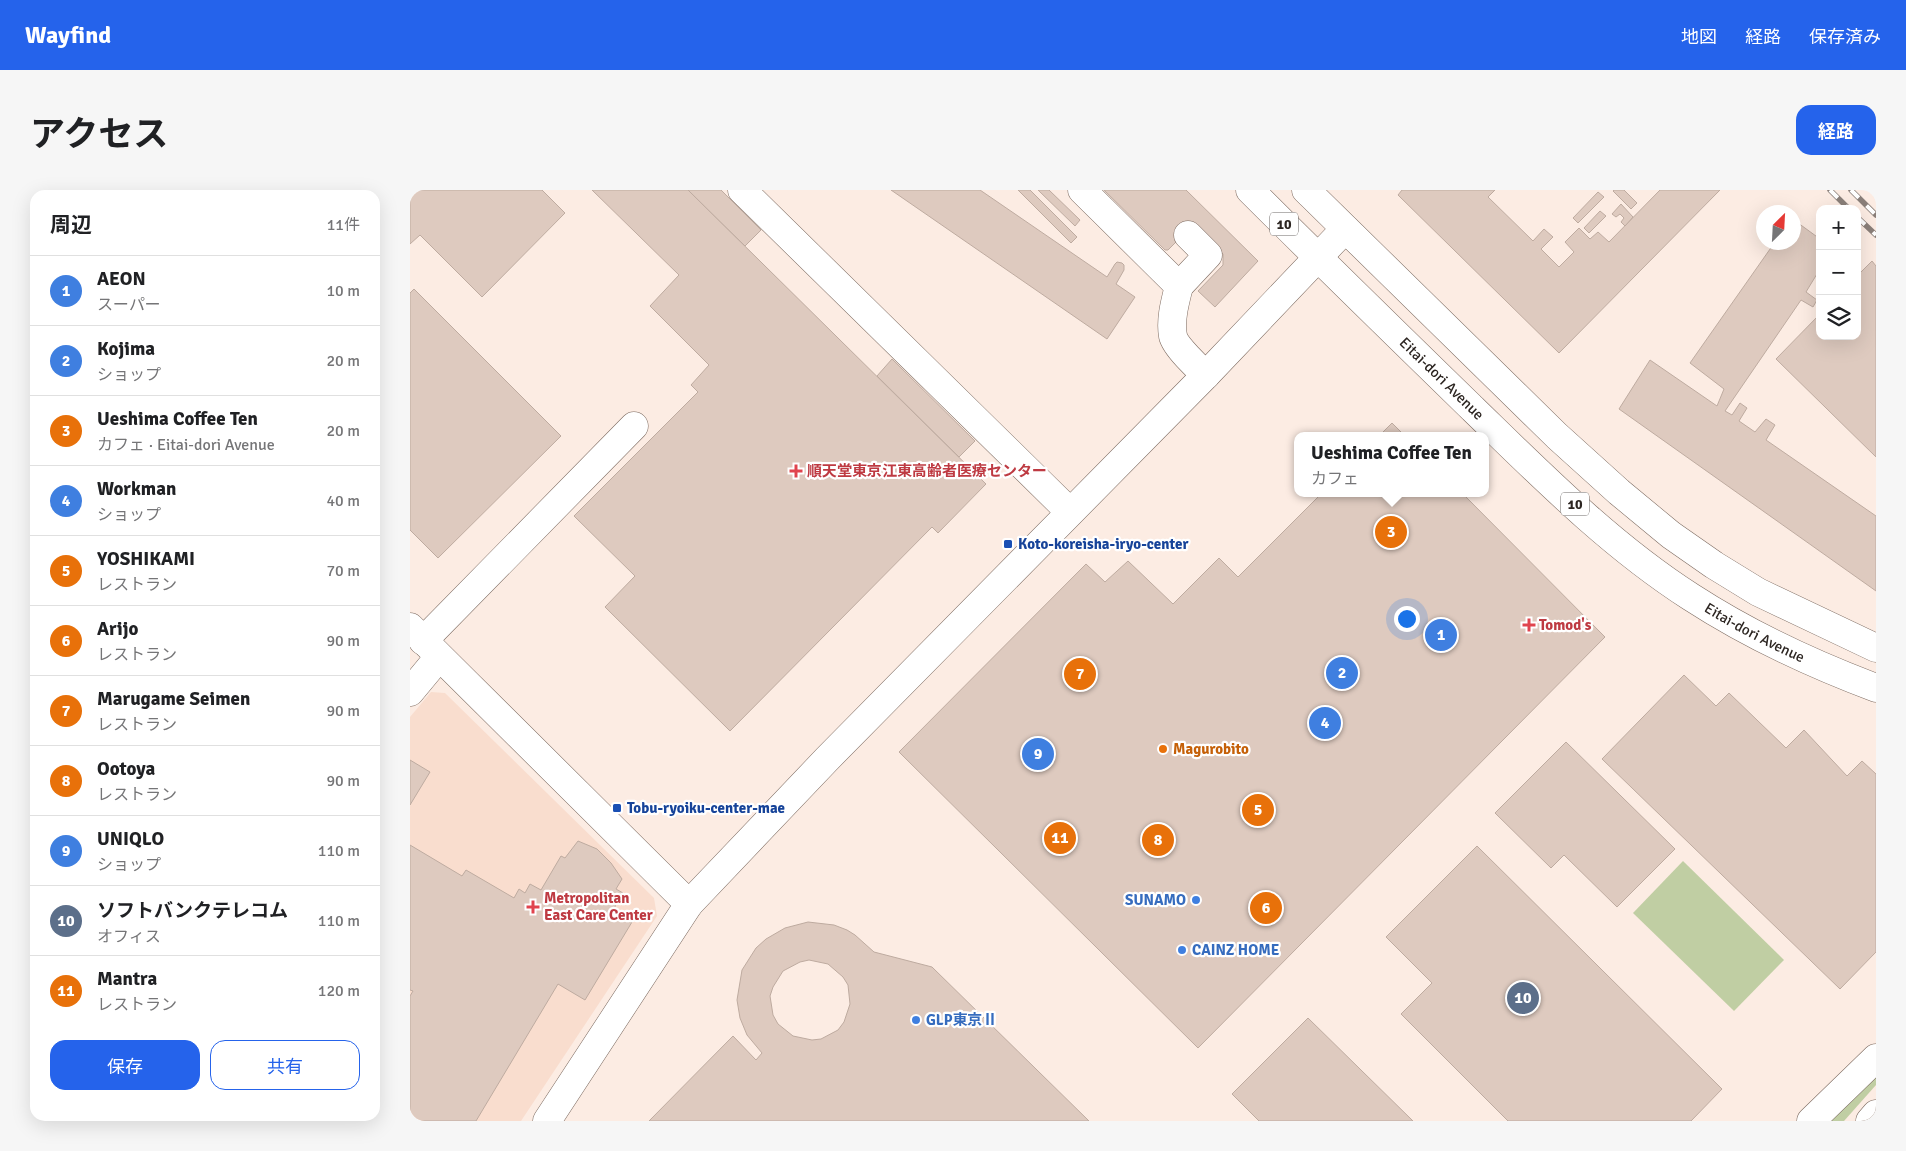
<!DOCTYPE html>
<html lang="ja">
<meta charset="utf-8">
<style>
body{margin:0;font-family:Signika,"Noto Sans JP",sans-serif;background:#f6f6f6;color:#202124}
.controls{position:absolute;right:15px;top:15px;display:grid;overflow:hidden;border-radius:10px;box-shadow:0 5px 20px #0002}
.controls button{width:45px;height:45px;display:grid;place-items:center;padding:0;border:0;border-bottom:1px solid #e0e0e0;background:#fff;color:#202124;font:25px sans-serif}
.compass{position:absolute;left:1346px;top:15px;width:45px;height:45px;border-radius:50%;background:#fff;box-shadow:0 5px 20px #0002;rotate:24deg}
.you{position:absolute;left:996px;top:428px;width:18px;height:18px;margin:-12px;border:4px solid #fff;border-radius:50%;background:#1a73e8;box-shadow:0 0 0 8px #1a73e833}
.badge{display:grid;place-items:center;width:32px;height:32px;border-radius:50%;background:#2563eb;color:#fff;font-size:16px;font-weight:700}
.pin{position:absolute;translate:-50% -50%;border:2px solid #fff;box-shadow:0 1px 5px #0006}
.popup{position:absolute;left:884px;top:242px;width:195px;height:65px;box-sizing:border-box;display:grid;place-content:center;border-radius:10px;background:#fff;filter:drop-shadow(0 1px 4px #0005);font-size:16px;white-space:nowrap;color:#757577}
.popup b{font-size:19px;color:#202124}
.popup::after{content:'';position:absolute;left:50%;top:100%;margin-left:-10px;border:10px solid transparent;border-top-color:#fff}
.list{margin:0;padding:0;list-style:none}
h2{display:flex;justify-content:space-between;align-items:center;height:65px;margin:0;padding:0 20px;font-size:21px}
h2 small{font-size:16px;font-weight:400;color:#757577}
.list li{display:grid;grid-template-columns:32px 1fr auto;gap:15px;align-items:center;box-sizing:border-box;height:70px;padding:0 20px;border-top:1px solid #e0e0e0}
.list b{display:block;font-size:19px;white-space:nowrap}
.list p{margin:0;font-size:16px;white-space:nowrap;color:#757577}
.list em{font-size:16px;font-style:normal;color:#757577}
.actions{display:flex;gap:10px;padding:15px 20px}
.actions a{flex:1;padding:11px 0;border:1px solid #2563eb;border-radius:15px;text-align:center;font-size:18px;color:#2563eb}
.actions .main{background:#2563eb;color:#fff}
.icon{flex:none;width:28px;height:28px;fill:none;stroke:currentColor;stroke-width:2;stroke-linecap:round;stroke-linejoin:round}
.map{position:relative;flex:none;width:1466px;height:931px;overflow:hidden;border-radius:15px}
header{display:flex;align-items:center;gap:30px;box-sizing:border-box;height:70px;padding:0 25px;background:#2563eb;color:#fff}
header strong{font-size:24px}
nav{display:flex;gap:28px;margin-inline-start:auto;font-size:18px}
.intro{display:flex;align-items:center;justify-content:space-between;box-sizing:border-box;height:120px;padding:0 30px}
h1{margin:0;font-size:35px}
.button{padding:12px 22px;border-radius:15px;background:#2563eb;color:#fff;font-size:18px;font-weight:700}
main{display:flex;gap:30px;padding:0 30px}
aside{flex:1;background:#fff;border-radius:15px;box-shadow:0 5px 20px #0002}
.map>svg:first-child{display:block}
.built{fill:#f9ddce}
.green{fill:#c0cea3}
.building{fill:#decabf;stroke:#beaba0;fill-rule:evenodd}
.lines{fill:none;stroke-linecap:round;stroke-linejoin:round}
.minor-casing{stroke:#7b695f;stroke-width:29}
.major-casing{stroke:#7b695f;stroke-width:29}
.minor{stroke:#fff;stroke-width:28}
.major{stroke:#fff;stroke-width:28}
.rail-casing{stroke:#8a7f79;stroke-width:5.5}
.rail{stroke:#fff;stroke-width:4;stroke-dasharray:11;stroke-linecap:butt}
.health-dot{fill:#e0444e;stroke:#fff;stroke-width:2}
.transit-dot{fill:#1a4fb4;stroke:#fff;stroke-width:2}
.food-dot{fill:#e8710a;stroke:#fff;stroke-width:2}
.shop-dot{fill:#3f7fe0;stroke:#fff;stroke-width:2}
.labels{text-anchor:middle;dominant-baseline:central;stroke-width:4.5;stroke-linejoin:round;paint-order:stroke}
.shield{fill:#fff;stroke:#6b6664;stroke-width:1}
.shield-label{font-size:14px;font-weight:bold;fill:#2c2521}
.street-label{font-size:15px;fill:#2c2521;stroke:#fff}
.health-label{font-size:15px;font-weight:bold;fill:#be3a42;stroke:#fff;text-anchor:start}
.transit-label{font-size:15px;font-weight:bold;fill:#164399;stroke:#fff;text-anchor:start}
.food-label{font-size:15px;font-weight:bold;fill:#c56008;stroke:#fff;text-anchor:start}
.shop-label{font-size:15px;font-weight:bold;fill:#366cbe;stroke:#fff;text-anchor:start}
</style>
<header>
<strong>Wayfind</strong>
<nav><a>地図</a><a>経路</a><a>保存済み</a></nav>
</header>
<div class="intro"><h1>アクセス</h1><a class="button">経路</a></div>
<main>
<aside>
<h2>周辺<small>11件</small></h2>
<ul class="list">
<li><span class="badge" style="background:#3f7fe0">1</span><div><b>AEON</b><p>スーパー</p></div><em>10 m</em></li>
<li><span class="badge" style="background:#3f7fe0">2</span><div><b>Kojima</b><p>ショップ</p></div><em>20 m</em></li>
<li><span class="badge" style="background:#e8710a">3</span><div><b>Ueshima Coffee Ten</b><p>カフェ · Eitai-dori Avenue</p></div><em>20 m</em></li>
<li><span class="badge" style="background:#3f7fe0">4</span><div><b>Workman</b><p>ショップ</p></div><em>40 m</em></li>
<li><span class="badge" style="background:#e8710a">5</span><div><b>YOSHIKAMI</b><p>レストラン</p></div><em>70 m</em></li>
<li><span class="badge" style="background:#e8710a">6</span><div><b>Arijo</b><p>レストラン</p></div><em>90 m</em></li>
<li><span class="badge" style="background:#e8710a">7</span><div><b>Marugame Seimen</b><p>レストラン</p></div><em>90 m</em></li>
<li><span class="badge" style="background:#e8710a">8</span><div><b>Ootoya</b><p>レストラン</p></div><em>90 m</em></li>
<li><span class="badge" style="background:#3f7fe0">9</span><div><b>UNIQLO</b><p>ショップ</p></div><em>110 m</em></li>
<li><span class="badge" style="background:#5c6f8a">10</span><div><b>ソフトバンクテレコム</b><p>オフィス</p></div><em>110 m</em></li>
<li><span class="badge" style="background:#e8710a">11</span><div><b>Mantra</b><p>レストラン</p></div><em>120 m</em></li>
</ul>
<div class="actions"><a class="main">保存</a><a>共有</a></div>
</aside>
<div class="map">
<svg width="1466" height="931" viewBox="0 0 1466 931">
<rect width="100%" height="100%" fill="#fcece3"/>
<polygon class="built" points="21,502 35,503 244,708 247,726 111,931 0,931 0,527"/>
<g class="green">
<polygon points="1273,671 1374,770 1324,821 1223,723"/>
<polygon points="1466,885 1466,895 1434,931 1419,931"/>
</g>
<g class="building">
<polygon points="0,0 132,0 155,23 72,107 10,45 0,54"/>
<polygon points="182,0 278,0 576,294 528,343 522,337 320,541 195,417 225,386 164,326 288,202 281,195 299,175 240,116 269,85"/>
<polygon points="278,0 311,0 351,40 335,56"/>
<polygon points="481,0 570,0 697,87 705,74 707,72 712,73 714,75 714,80 706,94 725,107 697,149"/>
<polygon points="608,0 620,0 667,47 661,53"/>
<polygon points="628,0 639,0 670,30 665,36"/>
<polygon points="694,0 776,0 848,71 805,117 788,101 813,75 813,64 783,35 758,60 755,60"/>
<polygon points="992,0 1085,0 1078,7 1123,51 1134,39 1143,47 1131,59 1149,77 1164,62 1155,52 1169,38 1180,49 1188,42 1199,52 1250,0 1310,0 1149,163 988,5"/>
<polygon points="1204,0 1214,0 1227,13 1221,19 1203,1"/>
<polygon points="1188,2 1194,7 1168,33 1163,28"/>
<polygon points="1211,14 1223,27 1215,36 1211,32 1214,28 1210,24 1206,27 1202,24"/>
<polygon points="1190,21 1196,26 1179,43 1174,38"/>
<polygon points="1384,30 1410,49 1410,79 1396,102 1407,110 1403,117 1391,110 1315,221 1322,225 1330,213 1337,218 1329,231 1345,242 1356,229 1365,235 1356,250 1466,326 1466,401 1209,219 1240,170 1307,216 1314,199 1280,173 1365,52 1384,52"/>
<polygon points="1462,71 1466,76 1466,267 1366,169 1410,124 1410,146 1447,146 1447,86"/>
<polygon points="4,99 151,246 28,368 0,340 0,103"/>
<polygon points="482,169 565,251 549,267 467,186"/>
<polygon points="982,233 995,246 969,246"/>
<polygon points="912,303 1052,303 1195,447 788,858 489,562 676,374 695,392 718,371 763,414 809,368 828,387"/>
<polygon points="1274,485 1306,516 1319,503 1376,558 1394,540 1437,586 1452,571 1466,584 1466,762 1430,799 1192,569"/>
<polygon points="1156,552 1265,659 1207,717 1154,665 1141,678 1085,623"/>
<polygon points="0,570 20,582 0,615"/>
<polygon points="168,651 187,659 201,673 212,689 206,699 213,703 203,720 222,732 175,810 148,794 66,931 5,931 0,928 0,806 3,801 0,800 0,655 52,686 56,680 104,708 109,699 115,703 120,694 131,700 151,666 155,668"/>
<polygon points="1067,656 1312,899 1281,931 1098,931 991,824 1022,793 976,747"/>
<path d="M398 732 424 735 437 740 445 745 464 762 522 777 679 931H239L323 846 346 870 352 863 337 845 330 828 327 810 332 780 346 758 356 749 375 738ZM399 770 418 774 433 787 438 795 440 814 434 832 428 840 411 849 402 850 383 846 368 834 363 825 360 806 363 797 373 781 390 772Z"/>
<polygon points="898,828 1003,931 849,931 822,904"/>
</g>
<g class="lines">
<g class="minor-casing">
<g id="minor">
<polyline points="332,0 660,322"/>
<path d="M672 0 769 96C765 112 760 130 763 146 765 156 788 178 796 185"/>
<polyline points="769,96 798,65 778,45"/>
<polyline points="0,437 279,714 417,569 796,185 935,39"/>
<polyline points="13,451 224,236"/>
<polyline points="0,502 29,467"/>
<polyline points="137,931 279,714"/>
<polyline points="1401,931 1466,868"/>
<polyline points="1460,931 1466,924"/>
</g>
</g>
<g class="major-casing">
<g id="major">
<path id="s1" d="M840 0C914 74 988 146 1063 219 1131 285 1200 355 1281 407 1338 444 1402 474 1466 498"/>
<polyline points="896,0 1147,246 1209,302 1261,345 1304,375 1348,402 1466,458"/>
</g>
</g>
<use href="#minor" class="minor"/>
<use href="#major" class="major"/>
<g class="rail-casing">
<g id="rail">
<polyline points="1420,0 1439,19"/>
<polyline points="1441,0 1466,25"/>
<polyline points="1447,27 1466,45"/>
</g>
</g>
<use href="#rail" class="rail"/>
</g>
<g class="health-dot">
<path d="M383.5 273.5h5v5h5v5h-5v5h-5v-5h-5v-5h5z"/>
<path d="M1116.5 427.5h5v5h5v5h-5v5h-5v-5h-5v-5h5z"/>
<path d="M120.5 709.5h5v5h5v5h-5v5h-5v-5h-5v-5h5z"/>
</g>
<g class="transit-dot">
<rect x="593" y="349" width="10" height="10" rx="2.5"/>
<rect x="202" y="613" width="10" height="10" rx="2.5"/>
</g>
<circle class="food-dot" cx="753" cy="559" r="5"/>
<g class="shop-dot">
<circle cx="786" cy="710" r="5"/>
<circle cx="772" cy="760" r="5"/>
<circle cx="506" cy="830" r="5"/>
</g>
<g class="labels">
<g class="shield">
<rect x="860" y="22.5" width="28" height="23" rx="4"/>
<rect x="1151" y="302.5" width="28" height="23" rx="4"/>
</g>
<g class="shield-label">
<text x="874" y="34">10</text>
<text x="1165" y="314">10</text>
</g>
<g class="street-label">
<text stroke="none"><textPath href="#s1" startOffset="269">Eitai-dori Avenue</textPath></text>
<text stroke="none"><textPath href="#s1" startOffset="674">Eitai-dori Avenue</textPath></text>
</g>
<g class="health-label">
<text x="397" y="281">順天堂東京江東高齢者医療センター</text>
<text x="1129" y="435">Tomod's</text>
<text x="134" y="708">Metropolitan<tspan x="134" dy="17">East Care Center</tspan></text>
</g>
<g class="transit-label">
<text x="608" y="354">Koto-koreisha-iryo-center</text>
<text x="217" y="618">Tobu-ryoiku-center-mae</text>
</g>
<g class="food-label">
<text x="763" y="559">Magurobito</text>
</g>
<g class="shop-label">
<text x="776" y="710" text-anchor="end">SUNAMO</text>
<text x="782" y="760">CAINZ HOME</text>
<text x="516" y="830">GLP東京Ⅱ</text>
</g>
</g>
</svg>
<div class="controls">
<button>+</button>
<button>−</button>
<button><svg class="icon" aria-label="layers" viewBox="0 0 24 24"><path d="M12 4l9 5-9 5-9-5zM3 14l9 5 9-5"/></svg></button>
</div>
<svg class="compass" viewBox="-18 -18 36 36"><path d="M0-13l5 13h-10z" fill="#e53935"/><path d="M0 13l5-13h-10z" fill="#757577"/></svg>
<div class="you"></div>
<div class="pin badge" style="left:1031px;top:445px;background:#3f7fe0">1</div>
<div class="pin badge" style="left:932px;top:483px;background:#3f7fe0">2</div>
<div class="pin badge" style="left:981px;top:342px;background:#e8710a">3</div>
<div class="popup"><b>Ueshima Coffee Ten</b>カフェ</div>
<div class="pin badge" style="left:915px;top:533px;background:#3f7fe0">4</div>
<div class="pin badge" style="left:848px;top:620px;background:#e8710a">5</div>
<div class="pin badge" style="left:856px;top:718px;background:#e8710a">6</div>
<div class="pin badge" style="left:670px;top:484px;background:#e8710a">7</div>
<div class="pin badge" style="left:748px;top:650px;background:#e8710a">8</div>
<div class="pin badge" style="left:628px;top:564px;background:#3f7fe0">9</div>
<div class="pin badge" style="left:1113px;top:808px;background:#5c6f8a">10</div>
<div class="pin badge" style="left:650px;top:648px;background:#e8710a">11</div>
</div>
</main>
